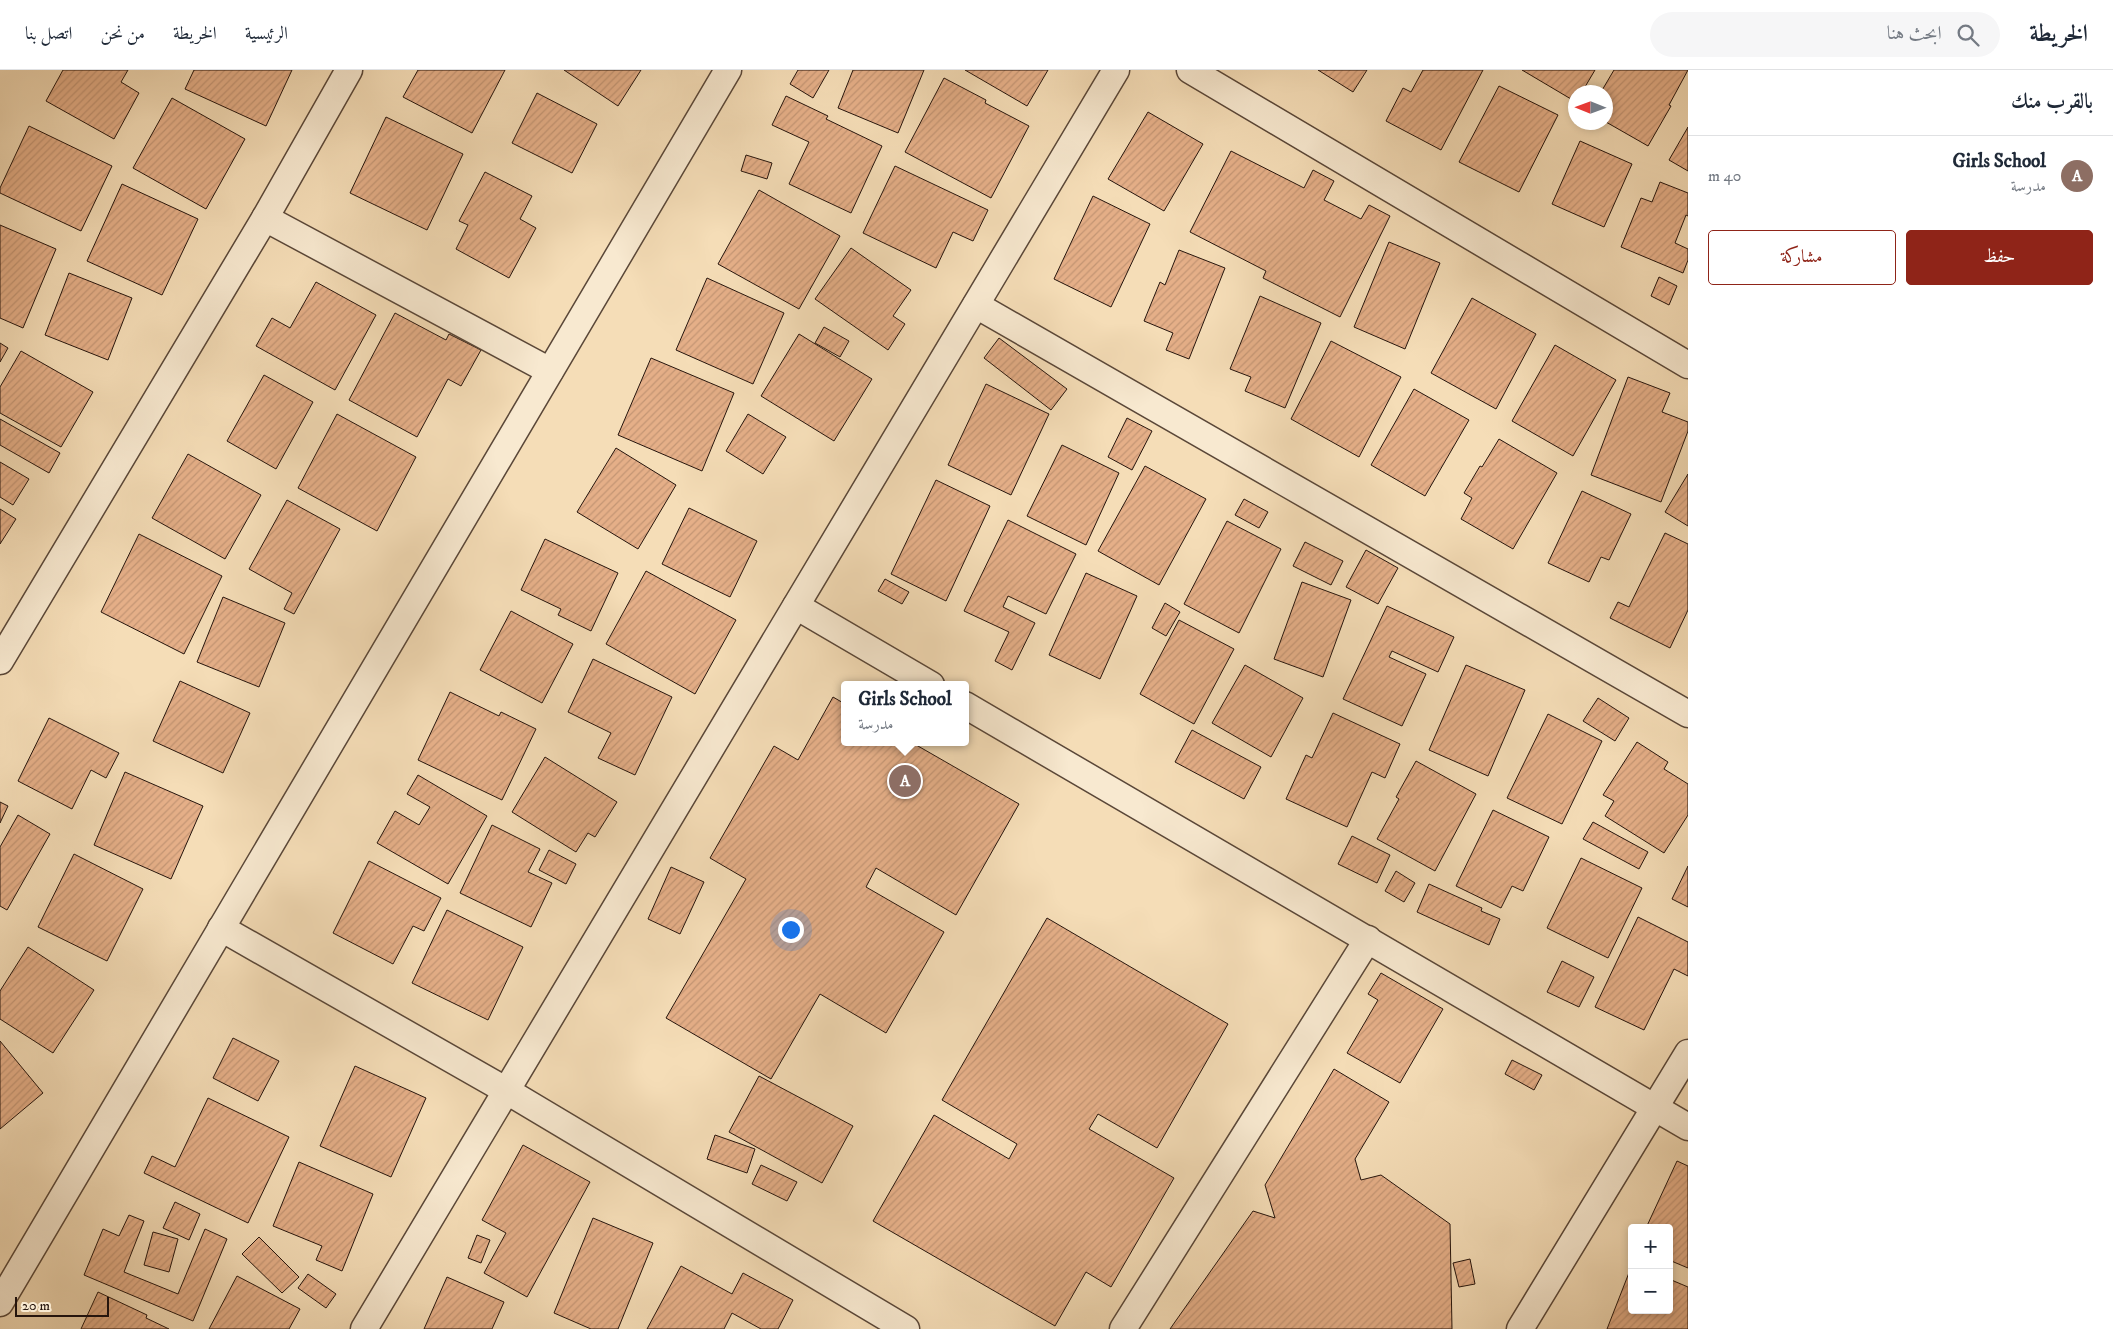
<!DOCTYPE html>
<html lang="ar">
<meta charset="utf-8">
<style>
body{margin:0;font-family:"IM FELL DW Pica",Amiri,serif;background:#f6f6f7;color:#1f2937;direction:rtl}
.controls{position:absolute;right:15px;bottom:15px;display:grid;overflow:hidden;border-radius:5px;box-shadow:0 2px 8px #0003}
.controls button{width:45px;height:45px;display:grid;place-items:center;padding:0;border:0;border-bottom:1px solid #e0e1e3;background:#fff;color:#1f2937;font:25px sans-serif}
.compass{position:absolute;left:1568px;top:15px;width:45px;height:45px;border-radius:50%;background:#fff;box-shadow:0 2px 8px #0003;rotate:271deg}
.scale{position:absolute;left:15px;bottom:12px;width:94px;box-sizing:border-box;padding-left:5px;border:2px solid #26150d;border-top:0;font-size:14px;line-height:18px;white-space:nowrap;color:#26150d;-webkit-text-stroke:4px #f8e9d0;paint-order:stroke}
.you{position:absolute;left:790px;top:859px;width:18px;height:18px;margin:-12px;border:4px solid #fff;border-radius:50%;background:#1a73e8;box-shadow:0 0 0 8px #1a73e833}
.badge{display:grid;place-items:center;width:32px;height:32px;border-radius:50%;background:#8f2418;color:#fff;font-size:16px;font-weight:700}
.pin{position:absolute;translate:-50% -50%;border:2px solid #fff;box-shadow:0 1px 5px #0006}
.popup{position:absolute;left:841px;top:611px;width:128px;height:65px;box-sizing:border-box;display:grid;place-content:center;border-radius:5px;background:#fff;filter:drop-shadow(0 1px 4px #0005);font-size:16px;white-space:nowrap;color:#747a83}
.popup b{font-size:19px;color:#1f2937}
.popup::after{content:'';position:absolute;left:50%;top:100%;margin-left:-10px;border:10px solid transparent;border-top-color:#fff}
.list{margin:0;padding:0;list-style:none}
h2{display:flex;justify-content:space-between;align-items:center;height:65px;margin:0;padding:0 20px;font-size:21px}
h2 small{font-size:16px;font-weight:400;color:#747a83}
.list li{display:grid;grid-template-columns:32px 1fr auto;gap:15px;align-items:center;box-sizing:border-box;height:80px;padding:0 20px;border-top:1px solid #e0e1e3}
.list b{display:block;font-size:19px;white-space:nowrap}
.list p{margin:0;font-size:16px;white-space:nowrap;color:#747a83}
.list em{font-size:16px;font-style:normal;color:#747a83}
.actions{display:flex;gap:10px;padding:15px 20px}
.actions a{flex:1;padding:11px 0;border:1px solid #8f2418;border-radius:5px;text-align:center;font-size:18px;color:#8f2418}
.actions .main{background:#8f2418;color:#fff}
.icon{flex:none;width:28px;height:28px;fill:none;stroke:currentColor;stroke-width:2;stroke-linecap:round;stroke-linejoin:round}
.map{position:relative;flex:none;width:1688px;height:1259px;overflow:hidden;direction:ltr}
header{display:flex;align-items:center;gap:30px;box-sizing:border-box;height:70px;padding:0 25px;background:#fff;border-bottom:1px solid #e0e1e3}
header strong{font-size:24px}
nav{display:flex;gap:28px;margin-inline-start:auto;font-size:18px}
.search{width:350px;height:45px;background:#f6f6f7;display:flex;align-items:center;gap:12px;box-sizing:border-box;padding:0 18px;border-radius:28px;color:#747a83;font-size:19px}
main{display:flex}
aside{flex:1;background:#fff}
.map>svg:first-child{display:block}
.building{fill:url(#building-hatch);stroke:#26150d}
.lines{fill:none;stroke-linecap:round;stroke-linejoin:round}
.minor-casing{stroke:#5a4738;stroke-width:29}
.minor{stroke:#f8e9d0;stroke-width:26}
</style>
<header>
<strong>الخريطة</strong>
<div class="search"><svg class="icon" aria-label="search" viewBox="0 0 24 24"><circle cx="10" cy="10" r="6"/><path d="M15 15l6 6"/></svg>ابحث هنا</div>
<nav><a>الرئيسية</a><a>الخريطة</a><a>من نحن</a><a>اتصل بنا</a></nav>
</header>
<main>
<aside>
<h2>بالقرب منك<small></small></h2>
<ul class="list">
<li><span class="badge" style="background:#8d6e63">A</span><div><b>Girls School</b><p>مدرسة</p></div><em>40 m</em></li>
</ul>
<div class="actions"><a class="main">حفظ</a><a>مشاركة</a></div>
</aside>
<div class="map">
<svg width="1688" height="1259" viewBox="0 0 1688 1259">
<defs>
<pattern id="building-hatch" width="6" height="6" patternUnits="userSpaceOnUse" patternTransform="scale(1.25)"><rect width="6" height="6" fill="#e5af88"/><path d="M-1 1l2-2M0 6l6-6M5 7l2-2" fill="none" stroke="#c49674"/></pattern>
</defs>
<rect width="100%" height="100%" fill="#f5ddb7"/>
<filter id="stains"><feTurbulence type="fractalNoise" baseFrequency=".004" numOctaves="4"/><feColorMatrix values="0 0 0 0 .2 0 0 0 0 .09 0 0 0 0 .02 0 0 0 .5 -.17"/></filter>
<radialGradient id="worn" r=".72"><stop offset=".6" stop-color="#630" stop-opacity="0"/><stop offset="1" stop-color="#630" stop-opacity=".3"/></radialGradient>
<g class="building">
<polygon points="63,0 128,0 121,12 139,23 114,69 46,31"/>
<polygon points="194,0 292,0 266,56 185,19"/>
<polygon points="418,0 505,0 472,63 403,27"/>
<polygon points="564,0 641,0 618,36"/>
<polygon points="798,0 829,0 813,28 790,14"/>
<polygon points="853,0 924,0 898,63 838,38"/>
<polygon points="965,0 1048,0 1027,36"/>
<polygon points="1318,0 1367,0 1353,22"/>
<polygon points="1423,0 1483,0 1441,80 1386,51 1403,18 1411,22"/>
<polygon points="1522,0 1595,0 1582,22 1576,22 1576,32"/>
<polygon points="1614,0 1688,0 1669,35 1671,36 1648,76 1606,52 1606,22 1601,22"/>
<polygon points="944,8 986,30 985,33 1029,56 991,128 905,82"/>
<polygon points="1499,16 1558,45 1519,122 1459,92"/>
<polygon points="537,23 597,54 572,103 512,73"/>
<polygon points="786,26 828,46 826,49 882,76 851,143 789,114 809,72 772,55"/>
<polygon points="172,28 245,69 206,139 133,98"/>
<polygon points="1148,42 1203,74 1164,141 1108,109"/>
<polygon points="386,47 463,84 427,160 350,123"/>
<polygon points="29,56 112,96 81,161 0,123 0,118"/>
<polygon points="1688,57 1688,101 1669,90"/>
<polygon points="1580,71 1632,94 1604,157 1552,134"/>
<polygon points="1231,81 1304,118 1313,100 1334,111 1324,130 1361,149 1369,135 1390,146 1340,247 1263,208 1266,201 1190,162"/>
<polygon points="746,85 772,93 767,109 741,101"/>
<polygon points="895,96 988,140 973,171 953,162 936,198 863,163"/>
<polygon points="485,102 532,126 520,149 536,158 509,208 456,179 468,155 459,151"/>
<polygon points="1660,112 1688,123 1688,146 1686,145 1675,173 1688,179 1688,190 1683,203 1621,177 1641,128 1652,132"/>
<polygon points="122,114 198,149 162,225 87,191"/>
<polygon points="759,120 840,166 799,239 718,194"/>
<polygon points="1093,126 1150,154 1111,237 1054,209"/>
<polygon points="0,155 56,179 23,258 0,248"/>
<polygon points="1389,172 1440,193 1405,279 1354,257"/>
<polygon points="851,178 911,220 893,246 905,254 888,280 815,229"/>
<polygon points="1179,180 1225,198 1189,289 1166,280 1173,263 1144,251 1160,212 1165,215"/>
<polygon points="69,203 132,228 108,290 45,265"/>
<polygon points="1659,207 1677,216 1669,235 1651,226"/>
<polygon points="707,208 784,243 753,314 676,280"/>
<polygon points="316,212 376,245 335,320 256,276 272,248 290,258"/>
<polygon points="1260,226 1321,253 1285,338 1245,321 1251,307 1230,299"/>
<polygon points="1472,228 1536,264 1496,339 1431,303"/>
<polygon points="395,243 446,270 449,264 481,280 461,316 448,309 417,367 349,330"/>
<polygon points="824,257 849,271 840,287 815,273"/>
<polygon points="799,264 872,309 834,371 761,326"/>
<polygon points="999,268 1067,319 1051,340 984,288"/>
<polygon points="1331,271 1401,307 1359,387 1291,349"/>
<polygon points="0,273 8,278 0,292"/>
<polygon points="1555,275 1616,310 1573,386 1512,351"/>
<polygon points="21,281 93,322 61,377 0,343 0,317"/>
<polygon points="651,288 734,323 702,401 618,365"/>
<polygon points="264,305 313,332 276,399 227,371"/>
<polygon points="1628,307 1670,323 1662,342 1688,352 1688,361 1661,432 1591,405"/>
<polygon points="986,314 1049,344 1011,425 948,395"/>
<polygon points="1414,319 1469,350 1425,426 1371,395"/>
<polygon points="337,344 416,387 377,461 298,418"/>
<polygon points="748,344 786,367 763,404 726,381"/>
<polygon points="1127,348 1152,361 1132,400 1108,387"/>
<polygon points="0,349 60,383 49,403 0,375"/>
<polygon points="1499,369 1557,403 1513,479 1461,449 1472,428 1464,423 1480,396 1482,397"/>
<polygon points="1062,375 1119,403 1086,475 1027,446"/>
<polygon points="616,378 676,415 638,479 577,442"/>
<polygon points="188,384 261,425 225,489 152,448"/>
<polygon points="0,392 29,409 13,435 0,427"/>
<polygon points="1145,396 1206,429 1159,515 1098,481"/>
<polygon points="1688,404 1688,456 1665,442"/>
<polygon points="936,410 990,436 946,531 891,504"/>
<polygon points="1582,421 1631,444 1609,490 1601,487 1589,512 1548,493"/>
<polygon points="1244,429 1268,442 1259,458 1235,445"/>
<polygon points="287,430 340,459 294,544 284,539 292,523 249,499"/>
<polygon points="689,438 757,471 730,527 662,494"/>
<polygon points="0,439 16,449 0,474"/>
<polygon points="1008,450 1076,484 1046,544 1008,526 1003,537 1035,553 1012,600 995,591 1009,562 964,541"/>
<polygon points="1227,451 1281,479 1239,563 1184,534"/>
<polygon points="1665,463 1688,474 1688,540 1670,578 1610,548 1618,532 1629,537"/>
<polygon points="139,464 222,506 184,584 101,542"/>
<polygon points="545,469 618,503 591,561 558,545 561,539 521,520"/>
<polygon points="1305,472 1343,491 1331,515 1293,496"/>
<polygon points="1366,480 1398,498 1378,534 1346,517"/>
<polygon points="646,501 736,550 695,624 606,574"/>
<polygon points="1086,503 1137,526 1100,609 1049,585"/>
<polygon points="885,509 909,522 902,534 878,521"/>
<polygon points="1302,512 1351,530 1323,607 1274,589"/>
<polygon points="223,527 285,553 259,617 197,592"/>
<polygon points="1165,533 1180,542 1166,566 1152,558"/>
<polygon points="1387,536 1454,567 1438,602 1392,581 1389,587 1426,604 1402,656 1343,629"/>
<polygon points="511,541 573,574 542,633 480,600"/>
<polygon points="1179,550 1234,579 1194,654 1140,624"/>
<polygon points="593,589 672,627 635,705 598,688 611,663 568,642"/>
<polygon points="1245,595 1303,628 1271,687 1212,653"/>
<polygon points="1466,595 1525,620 1488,706 1429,680"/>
<polygon points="180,611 250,643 223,703 153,671"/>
<polygon points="450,622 499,646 501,642 536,659 502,730 418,690"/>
<polygon points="833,627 845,634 845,672 911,672 1019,734 956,845 876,798 866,817 944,862 886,963 820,924 771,1009 666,948 746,809 710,788 774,676 798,690"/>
<polygon points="1598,628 1629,648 1615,671 1583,651"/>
<polygon points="1333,643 1400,674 1385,708 1372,702 1347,757 1286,729 1306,685 1312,688"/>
<polygon points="1548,644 1602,671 1562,754 1507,728"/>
<polygon points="49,648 119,683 106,708 91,700 72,739 18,711"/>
<polygon points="1192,660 1261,697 1244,729 1175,692"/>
<polygon points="1637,672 1668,692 1664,699 1688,714 1688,745 1664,783 1605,746 1614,731 1603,725"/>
<polygon points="545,687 617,732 595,767 588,763 576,782 512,742"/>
<polygon points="1416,691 1476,724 1435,801 1377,769 1399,729 1396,727"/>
<polygon points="125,702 203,736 171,809 94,775"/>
<polygon points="418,705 487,746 448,814 377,773 395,741 419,755 430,737 407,724"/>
<polygon points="0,732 8,736 0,753"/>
<polygon points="1493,740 1549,767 1523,821 1512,816 1501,838 1456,816"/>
<polygon points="18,745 50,764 7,840 0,836 0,777"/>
<polygon points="1593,752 1648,782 1639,799 1583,769"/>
<polygon points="492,755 540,779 528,802 552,813 531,857 460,823"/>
<polygon points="1352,766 1390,785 1377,813 1338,794"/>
<polygon points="549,780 576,794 566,814 539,800"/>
<polygon points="74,784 143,819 107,891 38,857"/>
<polygon points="1581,788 1642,818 1608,888 1547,858"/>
<polygon points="369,791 441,828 424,861 413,856 393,894 333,863"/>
<polygon points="1688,796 1688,837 1672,829"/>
<polygon points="671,797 704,812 680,864 648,849"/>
<polygon points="1396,801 1415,813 1404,832 1385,821"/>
<polygon points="1429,814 1482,838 1481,841 1500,849 1489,875 1417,842"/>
<polygon points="447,840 523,877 488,950 412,913"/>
<polygon points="1638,847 1688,872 1688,906 1674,899 1644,960 1595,937"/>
<polygon points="1047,848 1228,954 1157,1078 1098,1044 1089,1059 1174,1108 1111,1217 1086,1202 1055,1256 873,1151 934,1045 1009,1089 1017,1074 942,1030"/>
<polygon points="28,877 94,920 53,983 0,949 0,921"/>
<polygon points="1562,891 1594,907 1579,937 1547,922"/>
<polygon points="1381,903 1443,939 1400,1013 1347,983 1378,930 1368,924"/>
<polygon points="233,968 279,991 258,1031 213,1008"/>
<polygon points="0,971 43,1023 0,1059"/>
<polygon points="1512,990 1542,1005 1534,1020 1505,1004"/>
<polygon points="355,996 426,1028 391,1107 320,1076"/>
<polygon points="1334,999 1389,1032 1355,1089 1361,1110 1381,1105 1450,1154 1452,1259 1170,1259 1253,1141 1275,1148 1265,1115"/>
<polygon points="759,1006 853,1056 822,1113 729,1062"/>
<polygon points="208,1028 289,1067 248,1153 144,1103 152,1086 175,1097"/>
<polygon points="715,1065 755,1079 747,1103 707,1089"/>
<polygon points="523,1075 590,1112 527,1227 484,1203 506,1163 482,1150"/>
<polygon points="1677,1091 1688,1096 1688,1198 1669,1190 1669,1158 1646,1158"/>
<polygon points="299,1092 373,1124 342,1201 316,1190 322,1176 273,1156"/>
<polygon points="761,1095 797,1112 787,1131 752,1114"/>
<polygon points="175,1132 200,1144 189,1170 163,1158"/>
<polygon points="129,1145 144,1151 124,1202 178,1224 205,1159 227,1169 193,1251 84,1205 103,1159 119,1166"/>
<polygon points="593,1148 653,1173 618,1259 591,1259 554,1243"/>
<polygon points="153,1162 178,1169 169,1202 144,1195"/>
<polygon points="477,1165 490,1170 481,1193 468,1188"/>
<polygon points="259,1167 299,1207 282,1223 242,1184"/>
<polygon points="1470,1189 1475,1214 1459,1217 1453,1193"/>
<polygon points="1632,1195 1632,1240 1669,1240 1669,1209 1688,1217 1688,1259 1607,1259"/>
<polygon points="681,1196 732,1224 743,1203 793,1230 778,1259 761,1259 732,1243 724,1259 647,1259"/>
<polygon points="308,1204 336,1224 326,1238 298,1218"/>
<polygon points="237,1206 300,1239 289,1259 209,1259"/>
<polygon points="447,1207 504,1232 492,1259 424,1259"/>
<polygon points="98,1222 147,1245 146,1248 169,1259 81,1259"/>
</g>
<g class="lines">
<g class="minor-casing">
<g id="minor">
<polyline points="1190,0 1688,295"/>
<polyline points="265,148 550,301"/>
<polyline points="976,235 1688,644"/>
<polyline points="796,536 931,615"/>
<polyline points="0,591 265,148 349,0"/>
<polyline points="965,635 1688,1057"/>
<polyline points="221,858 507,1021 906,1259"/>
<polyline points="0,1233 728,0"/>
<polyline points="364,1259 1116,0"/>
<polyline points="1123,1259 1368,869"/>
<polyline points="1520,1259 1688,983"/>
</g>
</g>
<use href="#minor" class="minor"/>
</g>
<rect width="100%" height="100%" filter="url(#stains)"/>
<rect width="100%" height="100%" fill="url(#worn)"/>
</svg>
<div class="controls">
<button>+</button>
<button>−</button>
</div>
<svg class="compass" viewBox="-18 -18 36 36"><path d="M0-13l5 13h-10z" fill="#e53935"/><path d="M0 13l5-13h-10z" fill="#747a83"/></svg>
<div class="scale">20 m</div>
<div class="you"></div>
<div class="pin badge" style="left:905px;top:711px;background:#8d6e63">A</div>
<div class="popup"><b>Girls School</b>مدرسة</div>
</div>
</main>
